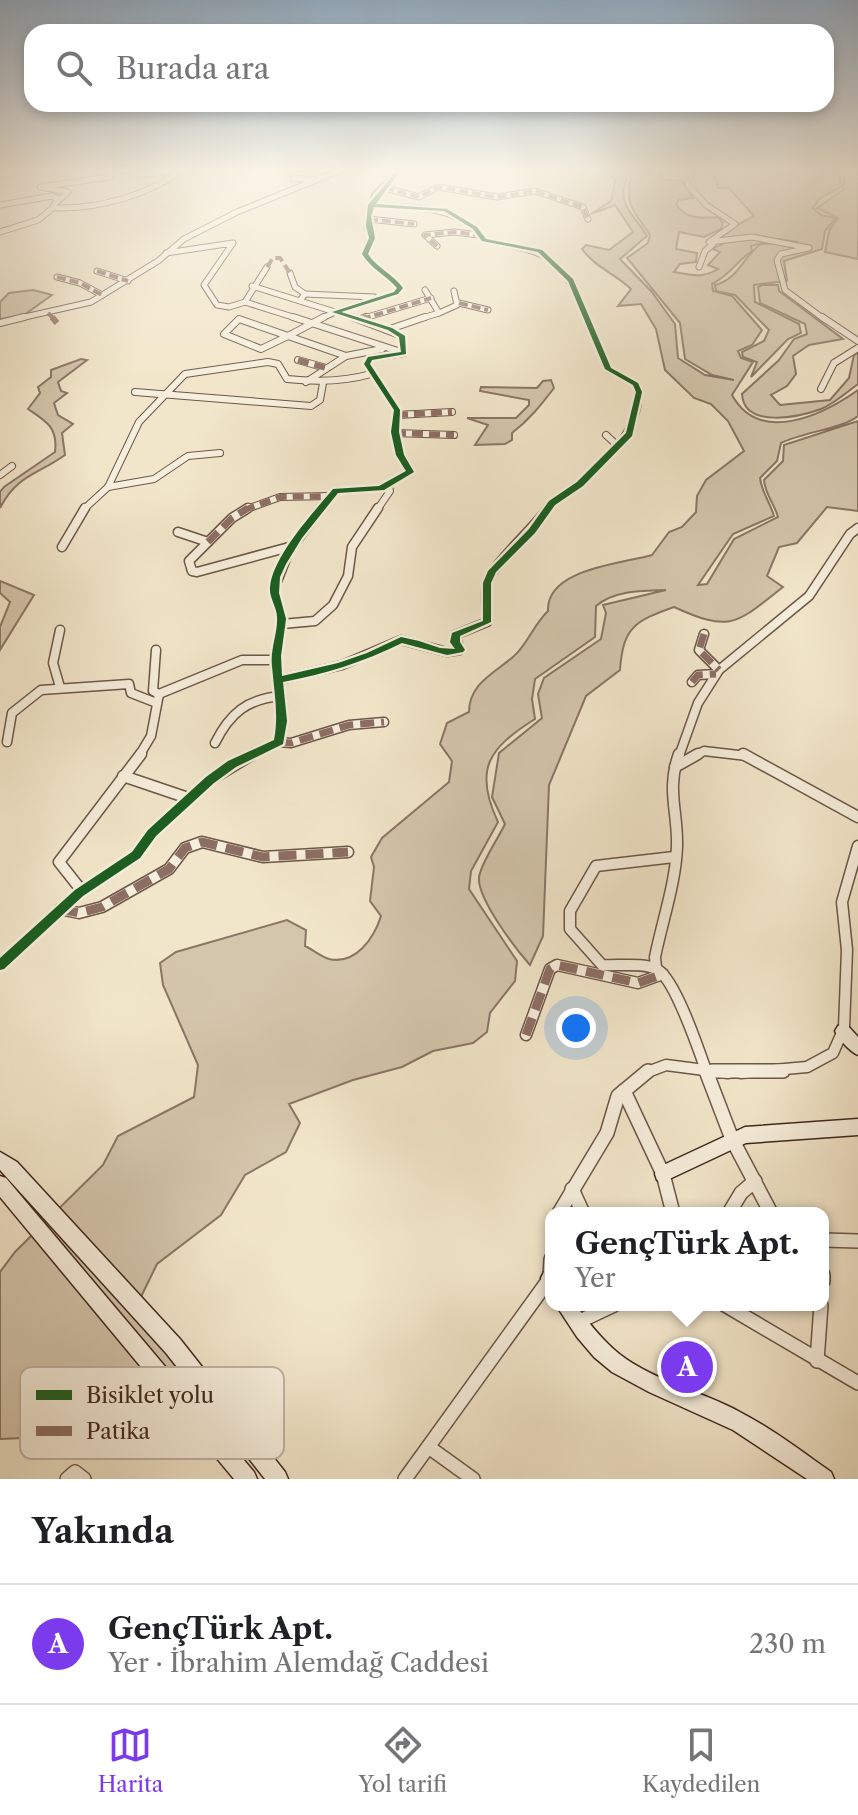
<!DOCTYPE html>
<html lang="tr">
<meta charset="utf-8">
<style>
body{margin:0;font-family:"Libre Caslon Text",serif;background:#f2f2f2;color:#202124}
.you{position:absolute;left:576px;top:1028px;width:28px;height:28px;margin:-20px;border:6px solid #fff;border-radius:50%;background:#1a73e8;box-shadow:0 0 0 12px #1a73e833}
.badge{display:grid;place-items:center;width:52px;height:52px;border-radius:50%;background:#7c3aed;color:#fff;font-size:26px;font-weight:700}
.pin{position:absolute;translate:-50% -50%;border:4px solid #fff;box-shadow:0 2px 8px #0006}
.popup{position:absolute;left:545px;top:1207px;width:284px;height:104px;box-sizing:border-box;display:grid;place-content:center;border-radius:16px;background:#fff;filter:drop-shadow(0 2px 6px #0005);font-size:26px;white-space:nowrap;color:#757577}
.popup b{font-size:30px;color:#202124}
.popup::after{content:'';position:absolute;left:50%;top:100%;margin-left:-16px;border:16px solid transparent;border-top-color:#fff}
.list{margin:0;padding:0;list-style:none}
h2{display:flex;justify-content:space-between;align-items:center;height:104px;margin:0;padding:0 32px;font-size:34px}
h2 small{font-size:26px;font-weight:400;color:#757577}
.list li{display:grid;grid-template-columns:52px 1fr auto;gap:24px;align-items:center;box-sizing:border-box;height:120px;padding:0 32px;border-top:2px solid #e0e0e0}
.list b{display:block;font-size:30px;white-space:nowrap}
.list p{margin:0;font-size:26px;white-space:nowrap;color:#757577}
.list em{font-size:26px;font-style:normal;color:#757577}
.icon{flex:none;width:44px;height:44px;fill:none;stroke:currentColor;stroke-width:2;stroke-linecap:round;stroke-linejoin:round}
.map{position:relative;flex:none;width:858px;height:1479px;overflow:hidden}
.search{position:absolute;background:#fff;box-shadow:0 4px 12px #0003;left:24px;right:24px;top:24px;height:88px;display:flex;align-items:center;gap:20px;box-sizing:border-box;padding:0 28px;border-radius:24px;color:#757577;font-size:30px}
.sheet{height:224px;background:#fff}
nav{display:flex;justify-content:space-around;align-items:center;box-sizing:border-box;height:112px;border-top:2px solid #e0e0e0;background:#fff;font-size:22px;color:#757577}
nav a{display:grid;justify-items:center;gap:4px}
nav .on{color:#7c3aed}
.map>svg:first-child{display:block}
.green{fill:#d4c6ad;stroke:#8a7666;stroke-width:2}
.lines{fill:none;stroke-linecap:round;stroke-linejoin:round}
.street-far4-casing{stroke:#6c5749;stroke-width:7}
.street-far3-casing{stroke:#6c5749;stroke-width:8}
.street-far2-casing{stroke:#6c5749;stroke-width:11}
.street-far1-casing{stroke:#6c5749;stroke-width:13}
.street-casing{stroke:#6c5749;stroke-width:16}
.secondary-casing{stroke:#3f271e;stroke-width:3}
.street-far4{stroke:#f7efdd;stroke-width:5}
.street-far3{stroke:#f7efdd;stroke-width:6}
.street-far2{stroke:#f7efdd;stroke-width:8}
.street-far1{stroke:#f7efdd;stroke-width:10}
.street{stroke:#f7efdd;stroke-width:13}
.secondary{fill:#f7efdd;fill-rule:evenodd}
.quiet-far3{stroke:#8d6e63;stroke-width:4;stroke-dasharray:9 4;stroke-linecap:butt}
.quiet-far2{stroke:#8d6e63;stroke-width:6;stroke-dasharray:11 6;stroke-linecap:butt}
.quiet-far1{stroke:#8d6e63;stroke-width:7;stroke-dasharray:14 7;stroke-linecap:butt}
.quiet{stroke:#8d6e63;stroke-width:9;stroke-dasharray:18 9;stroke-linecap:butt}
.cycleway-casing{stroke:#f7efdd;stroke-width:5}
.cycleway{fill:#1b5e20;fill-rule:evenodd}
.key{fill:#f7efdd;stroke:#c0b3a4;stroke-width:2}
.key-label{font-size:22px;fill:#3f271e}
</style>
<div class="map">
<svg width="858" height="1479" viewBox="0 0 858 1479">
<rect width="100%" height="100%" fill="#f2e6ca"/>
<filter id="stains"><feTurbulence type="fractalNoise" baseFrequency=".0025" numOctaves="4"/><feColorMatrix values="0 0 0 0 .2 0 0 0 0 .09 0 0 0 0 .02 0 0 0 .5 -.17"/></filter>
<radialGradient id="worn" r=".72"><stop offset=".6" stop-color="#630" stop-opacity="0"/><stop offset="1" stop-color="#630" stop-opacity=".3"/></radialGradient>
<g class="green">
<path d="M607 170H616L627 178C615 205 635 215 647 236L620 259 651 291 675 324 678 358 705 375 734 380 712 375 685 359 680 323 627 258 648 243 650 235C635 212 624 205 631 178L623 170H659L662 179 682 181 693 198 679 200 676 204C686 220 700 218 718 217L723 223 721 229 704 237 679 232 676 249 697 253 696 262 680 264 674 272C692 275 701 279 718 269L708 265 720 252 713 249C728 239 748 237 765 242L751 246 752 251C736 261 733 273 712 284L713 291 732 296 762 330 752 345 738 351 741 358 753 362 732 395C760 446 824 414 858 390V416C842 429 803 432 781 443L777 461 760 478C762 493 770 502 774 516L733 534 698 585 707 584 734 539 778 517C774 503 765 494 764 480L783 461 784 445 858 421V511L827 507 797 543 779 547 767 576 783 587C736 624 731 633 674 607 635 621 623 627 620 670L586 696 549 785 543 936 530 965C516 949 477 899 479 877 482 861 498 839 505 824L492 797 499 753 542 718 538 694 544 678 601 639 606 613 603 605 666 590C642 591 615 590 596 606L595 637 535 679 532 699 535 719C489 748 473 769 498 822L471 871 469 889 517 961 515 981 490 1013 487 1032 473 1043 433 1051 402 1067 353 1080 289 1104 300 1123 286 1152 245 1175 221 1215 157 1264 138 1303 212 1409 218 1447C174 1449 133 1458 89 1457L71 1436 0 1439V1272L15 1252 103 1165 118 1136 194 1097 198 1065 163 985 160 963 176 952 287 920 306 930 305 946C312 949 321 957 329 959 356 965 374 938 381 916L370 901 374 867 371 857 382 838 449 782 452 761 440 744 447 723 469 712C469 683 495 673 514 656 527 645 534 624 548 611 546 569 620 564 652 555L669 532 682 527 696 512 697 496 706 480 744 451 728 421 711 404 694 398 665 370 656 329 641 304 618 306 631 289C615 274 595 267 582 249L586 245 609 250 633 232 615 205 591 214 611 201 615 180Z"/>
<path d="M703 170H771L783 176 792 174 793 170H839L841 187 819 199 813 208 821 215 836 218 825 231 822 249 784 261 787 281 754 285 755 302 799 324 801 333 788 339 751 377 757 362 743 357 742 352 764 341 769 330 735 295 716 291 715 285C740 278 743 256 761 244L798 242 751 235 712 239 754 216 729 188H718L714 175Z"/>
<polygon points="845,170 858,170 858,259 825,252 829,231 838,218 817,208 843,190"/>
<path d="M762 285H778L779 291 843 339 809 345 793 356 796 374 787 386 771 395 780 405 830 400 849 378 854 355 858 353V384C847 392 834 404 821 409 799 417 744 429 742 394L779 360 794 339 807 334 805 324 760 303 758 287Z"/>
<polygon points="33,290 52,295 24,315 0,319 0,302 9,293"/>
<path d="M81 359 87 360 58 382 61 391 67 393 54 403 58 415 73 424 62 433 65 455C37 475 17 475 0 508V492L4 487 55 452C58 427 46 421 28 409L40 393 38 387 51 377V370Z"/>
<path d="M551 380 554 388C541 405 529 420 512 433V440L505 444 475 445 488 425 467 418H516L529 405V400L480 391 481 387 537 388 543 381Z"/>
<polygon points="0,581 34,595 0,650 0,627 10,602 0,593"/>
</g>
<g class="lines">
<g class="street-far4-casing">
<g id="street-far4">
<polyline points="125,170 141,175 176,170"/>
<polyline points="692,170 688,185 706,205 735,224 709,242 752,237 809,248 781,254 777,260 785,290 824,319"/>
<polyline points="293,178 315,180"/>
<polyline points="385,188 419,197 438,187 497,197 535,191 583,207 588,219"/>
<polyline points="57,202 68,192 40,187 110,177"/>
<path d="M0 205 52 196 58 199 54 205 57 208C98 209 149 195 182 170"/>
<polyline points="369,219 414,224"/>
<polyline points="0,232 38,220 54,207"/>
<polyline points="437,246 425,235 454,232 478,235"/>
<polyline points="166,253 233,243 204,285 217,305 229,307 245,302 299,319"/>
<polyline points="699,267 705,251 713,244"/>
<polyline points="97,271 128,281"/>
<polyline points="290,273 295,287 305,294 301,299"/>
<polyline points="57,277 80,283 102,295"/>
<polyline points="252,286 335,312"/>
<polyline points="305,294 374,297"/>
<polyline points="245,302 267,267"/>
<polyline points="459,303 488,310"/>
<polyline points="439,313 457,305 454,291"/>
<polyline points="16,319 91,302 158,261 184,239 237,212 341,170"/>
<polyline points="320,319 335,312"/>
<path d="M359 319 335 312 396 293 400 288 367 259 368 242 372 238 367 228 371 205C413 208 456 203 484 240 551 253 560 254 587 319"/>
<polyline points="361,319 431,298"/>
<polyline points="419,319 439,313 425,290"/>
</g>
</g>
<g class="street-far3-casing">
<g id="street-far3">
<polyline points="293,317 401,352"/>
<polyline points="822,317 858,341"/>
<polygon points="239,319 288,336 261,349 224,334"/>
<polyline points="361,319 366,317"/>
<polyline points="0,323 24,317"/>
<polyline points="390,329 425,317"/>
<polyline points="288,336 346,356 306,382"/>
<polyline points="288,336 324,317"/>
<polyline points="346,356 382,349"/>
<polyline points="298,360 326,368"/>
<polyline points="821,389 834,363 858,348"/>
<polyline points="135,392 311,406 320,400 323,383"/>
<polyline points="397,415 452,412"/>
<polyline points="395,433 454,435"/>
<polyline points="606,435 618,446"/>
<polyline points="0,475 12,466"/>
<polyline points="108,487 154,479 188,456 220,453"/>
<path d="M83 510 108 487 139 422 185 374 268 362 278 364 287 379C316 382 343 382 371 374"/>
<polyline points="244,510 280,497 331,496"/>
<polyline points="319,510 336,491 381,488 410,472 400,455 395,432 397,410 367,364 370,358 404,353 402,336 352,317"/>
<polyline points="377,510 390,491 389,486"/>
<path d="M547 510C556 498 570 493 581 483 605 462 649 420 636 384L608 369 587 317"/>
</g>
</g>
<g class="street-far2-casing">
<g id="street-far2">
<polyline points="178,532 208,542 189,561 192,571 197,572 293,546"/>
<polyline points="208,542 232,518 248,508"/>
<polyline points="62,547 85,508"/>
<polyline points="282,624 315,621 333,605 348,576 352,547 378,508"/>
<polyline points="60,630 53,663 60,687"/>
<polyline points="704,634 699,650 719,670"/>
<polyline points="156,650 153,691 159,694 242,660 276,660"/>
<path d="M279 680 342 665 401 640 447 652 460 650 455 635 487 622C487 610 485 595 487 583 490 567 536 526 548 508"/>
<polyline points="692,682 698,675 716,674"/>
<polyline points="7,742 12,713 41,690 129,684 131,693 154,702"/>
<polyline points="279,742 291,743 349,725 384,722"/>
<path d="M215 743C230 713 247 699 281 696"/>
<polyline points="139,756 151,736 159,694"/>
<polyline points="249,756 279,742 282,711 276,656 282,619 274,589 289,551 321,508"/>
<polyline points="679,756 698,703 719,670 809,596 850,534 858,528"/>
<polyline points="695,756 704,751 747,756"/>
</g>
</g>
<g class="street-far1-casing">
<g id="street-far1">
<polyline points="743,754 858,817"/>
<polyline points="675,767 698,754"/>
<polyline points="123,776 188,798"/>
<path d="M674 857 596 866 570 911V929L602 965C617 966 646 962 658 970 676 981 699 1051 707 1073"/>
<polyline points="82,891 59,862 141,754"/>
<polyline points="60,909 79,913 102,907 169,869 185,848 202,842 263,857 348,852"/>
<polyline points="0,965 79,893 136,855 152,833 210,780 253,754"/>
<path d="M656 968 655 957C662 922 676 882 677 846 678 811 666 790 679 754"/>
<polyline points="526,1035 550,969 557,965 638,983 663,974"/>
<polyline points="645,1073 666,1065 728,1073"/>
<polyline points="741,1073 807,1067 833,1053 844,1028 847,950 842,902 858,846"/>
</g>
</g>
<g class="street-casing">
<g id="street">
<polyline points="706,1071 732,1139 771,1213"/>
<polyline points="712,1071 783,1071"/>
<polyline points="624,1091 663,1174 673,1213"/>
<polyline points="572,1189 583,1213"/>
<polyline points="559,1213 607,1133 618,1096 648,1071"/>
<polyline points="729,1213 741,1193 755,1181"/>
<polyline points="823,1240 858,1241"/>
<polyline points="823,1275 823,1281"/>
<polyline points="725,1305 858,1383"/>
<polyline points="578,1322 614,1305"/>
<polyline points="817,1361 821,1305"/>
<polyline points="430,1448 473,1479"/>
<polyline points="67,1479 75,1472 84,1479"/>
<polyline points="405,1479 550,1278 551,1259"/>
</g>
</g>
<g class="secondary-casing">
<g id="secondary">
<polygon points="396,170 402,170 378,196 373,206 369,206 373,194"/>
<path d="M843 1024 848 1026 858 1037V1055C849 1051 840 1040 835 1031L838 1026Z"/>
<polygon points="858,1119 858,1135 746,1143 663,1182 657,1180 655,1174 657,1168 745,1127"/>
<polygon points="0,1152 17,1162 180,1339 285,1472 288,1479 265,1479 166,1353 0,1170"/>
<polygon points="0,1176 6,1178 254,1472 257,1479 234,1479 0,1197"/>
<polygon points="550,1269 551,1269 551,1289 545,1286 541,1278 544,1272"/>
<path d="M556 1305H576C590 1325 606 1345 626 1359 660 1382 702 1392 738 1411 771 1428 801 1451 831 1472L834 1479H807L733 1430 649 1392 612 1372 594 1357 577 1337Z"/>
</g>
</g>
<use href="#street-far4" class="street-far4"/>
<use href="#street-far3" class="street-far3"/>
<use href="#street-far2" class="street-far2"/>
<use href="#street-far1" class="street-far1"/>
<use href="#street" class="street"/>
<use href="#secondary" class="secondary"/>
<g class="quiet-far3">
<polyline points="385,188 419,197 438,187 497,197 535,191 583,207 588,219"/>
<polyline points="369,219 414,224"/>
<polyline points="437,246 425,235 454,232 478,235"/>
<polyline points="267,267 273,258 280,258 290,273"/>
<polyline points="97,271 128,281"/>
<polyline points="57,277 80,283 102,295"/>
<polyline points="459,303 488,310"/>
<polyline points="48,313 54,319"/>
<polyline points="362,319 431,298"/>
</g>
<g class="quiet-far2">
<polyline points="52,317 57,323"/>
<polyline points="362,319 367,317"/>
<polyline points="298,360 326,368"/>
<polyline points="397,415 452,412"/>
<polyline points="395,433 454,435"/>
<polyline points="244,510 280,497 331,496"/>
</g>
<g class="quiet-far1">
<polyline points="208,542 232,518 248,508"/>
<polyline points="704,634 699,650 719,670"/>
<polyline points="692,682 698,675 716,674"/>
<polyline points="279,742 291,743 349,725 384,722"/>
</g>
<g class="quiet">
<polyline points="60,909 79,913 102,907 169,869 185,848 202,842 263,857 348,852"/>
<polyline points="526,1035 550,969 557,965 638,983 663,974"/>
</g>
<g class="cycleway-casing">
<path id="cycleway" d="M397 170H401L376 204 447 209 477 227 486 239 542 250 573 279 611 368 638 383 642 392 632 436 583 486 555 505 535 533 496 572 491 583V622L460 636V642L465 650 463 652 447 655 402 643C364 662 325 674 283 682L287 721 283 744 236 767 214 783 156 836 140 858 83 896 4 969 0 970V958L75 890 132 852 148 830 206 777 228 761 274 740C279 715 274 691 272 666 270 649 278 633 277 617 277 607 269 598 270 587 273 556 313 513 333 489L379 486 406 471 396 455 391 432 394 410 364 364 368 357 401 352 399 337 388 330 332 312 394 292 397 288C386 275 371 269 362 254L369 238 366 226 368 205ZM374 207 444 211 473 229 482 241 538 252 568 281 605 369 633 385 636 392 626 433 577 482 549 501 529 529 488 571 483 583V621L452 633 450 642 455 649 440 648 419 641 401 637 367 653 338 663 282 676 281 656 286 619 279 593 280 577 286 564 302 538 338 493 384 490 414 472 404 455 399 432 400 410 370 364 372 360 406 354 405 336 392 328 341 312 398 294 403 288C393 274 377 268 368 254L375 238 371 216Z"/>
</g>
<use href="#cycleway" class="cycleway"/>
</g>
<linearGradient id="sky" x2="0" y2="1"><stop stop-color="#93aec5"/><stop offset="0.45" stop-color="#f9f4e7"/><stop offset="1" stop-color="#f9f4e7" stop-opacity="0"/></linearGradient>
<rect width="858" height="377" fill="url(#sky)"/>
<rect x="20" y="1367" width="264" height="92" rx="12" class="key"/>
<rect x="36" y="1390" width="36" height="10" fill="#1b5e20"/>
<rect x="36" y="1426" width="36" height="10" fill="#8d6e63"/>
<g class="key-label">
<text x="86" y="1403">Bisiklet yolu</text>
<text x="86" y="1439">Patika</text>
</g>
<rect width="100%" height="100%" filter="url(#stains)"/>
<rect width="100%" height="100%" fill="url(#worn)"/>
</svg>
<div class="you"></div>
<div class="pin badge" style="left:687px;top:1367px">A</div>
<div class="popup"><b>GençTürk Apt.</b>Yer</div>
<div class="search"><svg class="icon" aria-label="search" viewBox="0 0 24 24"><circle cx="10" cy="10" r="6"/><path d="M15 15l6 6"/></svg>Burada ara</div>
</div>
<section class="sheet">
<h2>Yakında<small></small></h2>
<ul class="list">
<li><span class="badge">A</span><div><b>GençTürk Apt.</b><p>Yer · İbrahim Alemdağ Caddesi</p></div><em>230 m</em></li>
</ul>
</section>
<nav>
<a class="on"><svg class="icon" aria-label="map" viewBox="0 0 24 24"><path d="M3 6l6-2 6 2 6-2v14l-6 2-6-2-6 2zM9 4v14M15 6v14"/></svg>Harita</a>
<a><svg class="icon" aria-label="directions" viewBox="0 0 24 24"><path d="M12 3l9 9-9 9-9-9zM9 14v-3h6M13 9l2 2-2 2"/></svg>Yol tarifi</a>
<a><svg class="icon" aria-label="saved" viewBox="0 0 24 24"><path d="M7 4h10v16l-5-4-5 4z"/></svg>Kaydedilen</a>
</nav>
